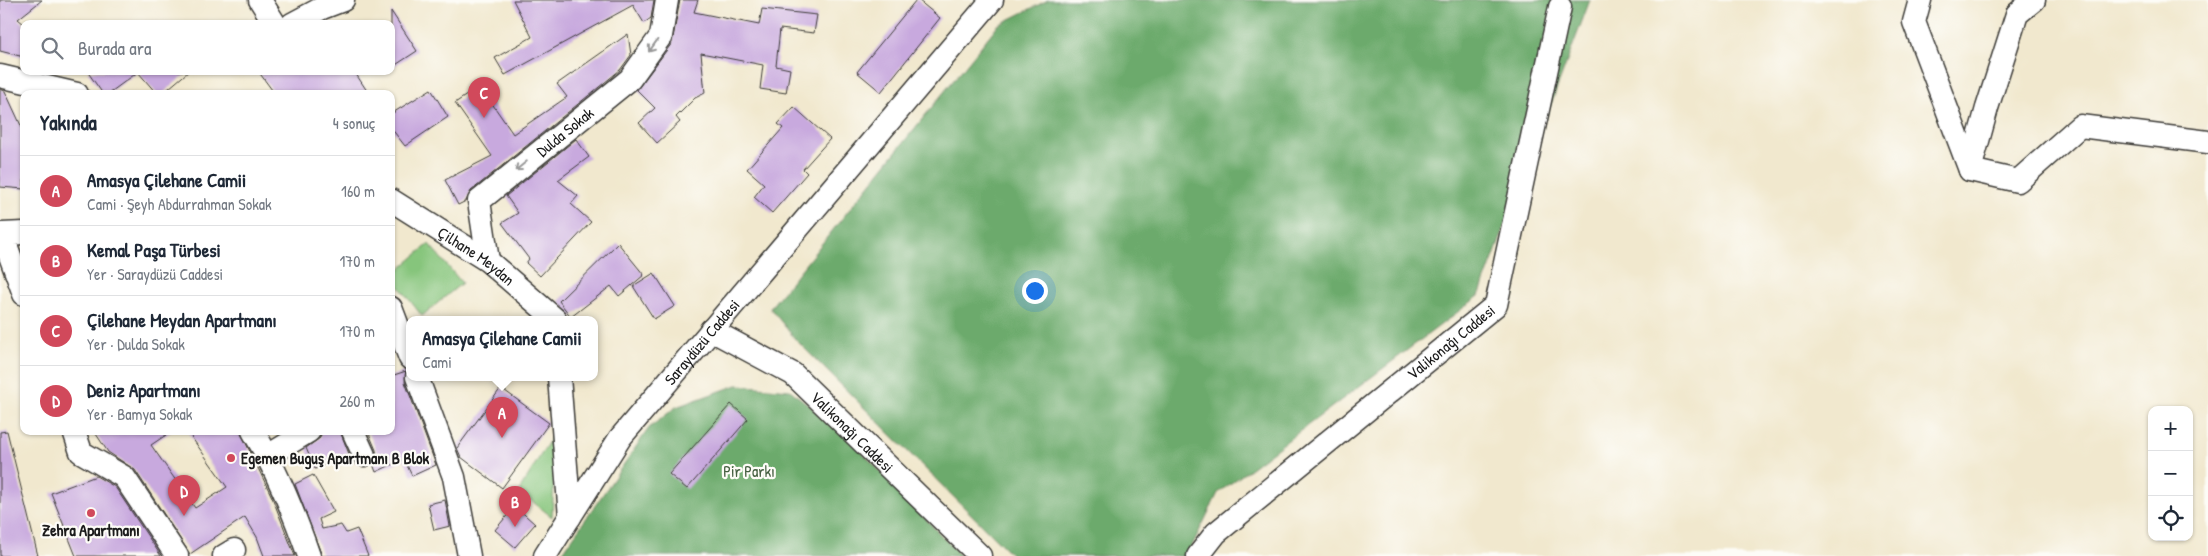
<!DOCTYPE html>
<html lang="tr">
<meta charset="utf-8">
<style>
body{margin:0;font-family:"Patrick Hand",sans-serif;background:#f2f2f3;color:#1f2937}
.controls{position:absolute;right:15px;bottom:15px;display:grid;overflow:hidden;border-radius:10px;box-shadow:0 1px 4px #0004}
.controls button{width:45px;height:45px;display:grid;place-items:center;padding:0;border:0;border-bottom:1px solid #e0e1e3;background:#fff;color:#1f2937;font:25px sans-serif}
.you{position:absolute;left:1034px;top:290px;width:18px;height:18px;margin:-12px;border:4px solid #fff;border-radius:50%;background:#1a73e8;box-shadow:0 0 0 8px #1a73e833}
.badge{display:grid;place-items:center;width:32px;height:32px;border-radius:50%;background:#d1495b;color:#fff;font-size:16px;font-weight:700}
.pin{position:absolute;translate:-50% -41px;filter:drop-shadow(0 1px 2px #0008)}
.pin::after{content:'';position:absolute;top:26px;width:18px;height:15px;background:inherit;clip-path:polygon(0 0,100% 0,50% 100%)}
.popup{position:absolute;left:406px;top:316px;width:192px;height:65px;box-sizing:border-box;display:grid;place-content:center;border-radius:10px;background:#fff;filter:drop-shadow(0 1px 4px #0005);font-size:16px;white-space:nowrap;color:#747a83}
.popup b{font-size:19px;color:#1f2937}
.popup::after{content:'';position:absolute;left:50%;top:100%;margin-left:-10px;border:10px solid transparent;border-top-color:#fff}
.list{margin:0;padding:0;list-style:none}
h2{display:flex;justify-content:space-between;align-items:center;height:65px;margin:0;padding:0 20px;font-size:21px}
h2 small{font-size:16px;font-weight:400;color:#747a83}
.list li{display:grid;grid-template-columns:32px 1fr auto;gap:15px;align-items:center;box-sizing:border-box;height:70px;padding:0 20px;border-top:1px solid #e0e1e3}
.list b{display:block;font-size:19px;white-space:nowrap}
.list p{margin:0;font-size:16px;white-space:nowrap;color:#747a83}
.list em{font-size:16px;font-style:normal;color:#747a83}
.icon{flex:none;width:28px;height:28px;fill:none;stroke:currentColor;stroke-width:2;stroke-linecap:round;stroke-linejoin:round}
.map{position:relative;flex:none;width:2208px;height:556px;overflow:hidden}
.search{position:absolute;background:#fff;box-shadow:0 1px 4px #0004;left:20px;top:20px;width:375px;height:55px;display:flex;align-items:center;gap:12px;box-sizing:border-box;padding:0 18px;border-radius:10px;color:#747a83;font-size:19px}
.panel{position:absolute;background:#fff;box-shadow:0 1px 4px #0004;left:20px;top:90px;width:375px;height:345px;border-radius:10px}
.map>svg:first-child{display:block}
.green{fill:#86c57c;stroke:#51704c}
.forest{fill:#6caa6c;stroke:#446344}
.building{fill:#c8a9de}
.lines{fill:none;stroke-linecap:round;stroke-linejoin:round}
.minor-casing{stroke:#3c3b37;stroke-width:25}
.minor{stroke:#fff;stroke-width:22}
.oneway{stroke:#999}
.poi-dot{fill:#d1495b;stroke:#fdfcf7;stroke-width:2}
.labels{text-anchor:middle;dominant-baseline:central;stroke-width:4.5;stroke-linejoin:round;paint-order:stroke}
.street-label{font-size:16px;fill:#1c1c1c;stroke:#fdfcf7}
.poi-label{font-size:16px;font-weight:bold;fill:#1c1c1c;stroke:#fdfcf7;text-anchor:start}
.park-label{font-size:16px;fill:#466042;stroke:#fdfcf7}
</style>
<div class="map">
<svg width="2208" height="556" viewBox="0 0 2208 556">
<rect width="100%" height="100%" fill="#fdfcf7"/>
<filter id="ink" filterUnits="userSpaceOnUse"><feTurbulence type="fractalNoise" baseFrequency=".02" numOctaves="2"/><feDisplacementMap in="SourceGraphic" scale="10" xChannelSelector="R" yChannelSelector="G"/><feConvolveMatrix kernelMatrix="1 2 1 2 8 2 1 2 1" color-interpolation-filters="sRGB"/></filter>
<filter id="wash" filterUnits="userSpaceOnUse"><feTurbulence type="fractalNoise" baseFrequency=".0096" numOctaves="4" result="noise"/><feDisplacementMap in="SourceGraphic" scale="20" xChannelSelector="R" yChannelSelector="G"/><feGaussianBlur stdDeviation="1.12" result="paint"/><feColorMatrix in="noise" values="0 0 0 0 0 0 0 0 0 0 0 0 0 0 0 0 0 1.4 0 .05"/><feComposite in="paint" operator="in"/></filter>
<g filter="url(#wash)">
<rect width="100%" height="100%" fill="#f1e8ce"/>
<g class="green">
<polygon points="429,244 462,283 422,316 391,276"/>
<polygon points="557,428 552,517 519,491"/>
</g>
<g class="forest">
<polygon points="1048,0 1590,0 1479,296 1218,493 1187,556 1013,556 796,340 770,308 998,25"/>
<polygon points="737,385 790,390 844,433 961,556 560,556 649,428 676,407"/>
</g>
<g id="blocks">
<g class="building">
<polygon points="0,0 42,0 18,19 24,24 24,57 0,51"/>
<polygon points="513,0 654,0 651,18 644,23 633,5 505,75 495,58 532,37"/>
<polygon points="680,0 698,0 694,12 759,25 762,9 817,15 814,33 780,29 776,66 790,69 786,93 760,89 763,65 701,53 705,93 695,98 676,117 680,122 657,143 639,123 655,108 637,90 672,43"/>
<polygon points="916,0 918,0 940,18 881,92 857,72"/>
<polygon points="391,11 417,51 391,68"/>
<polygon points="628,34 631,55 620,70 471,191 466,201 458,205 445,180 492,156 455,103 480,86 513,134 567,97 557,84"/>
<polygon points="87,71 189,71 162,94 157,94 138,72 108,94 103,94"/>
<polygon points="258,71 354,71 369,94 275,94"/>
<polygon points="0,89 5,91 24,132 24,189 0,187"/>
<polygon points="431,89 448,117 405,146 391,128 391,114"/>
<polygon points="794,107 830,139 803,169 807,173 772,213 754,197 764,184 747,169 783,128 778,124"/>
<polygon points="576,139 589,157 558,180 578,196 571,204 591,222 540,276 526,263 529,259 502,223 518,213 506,196"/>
<polygon points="618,243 644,275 619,296 611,286 571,317 559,301"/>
<polygon points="654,273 675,306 654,319 633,286"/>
<polygon points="406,371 405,382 436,465 412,476 404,459 376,472 373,464 377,457 376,450 368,431 391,431 391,376"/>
<polygon points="501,388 549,423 502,488 461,457 457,448"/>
<polygon points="731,404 748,419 687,489 669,474"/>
<polygon points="7,431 38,556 0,556 0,432"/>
<polygon points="94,431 172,431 151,445 195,508 227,487 187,431 240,431 272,497 295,556 264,556 257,537 245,517 190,554 135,470 108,452"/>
<polygon points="322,431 340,431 349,454 315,469 306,448 320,438"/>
<polygon points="313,475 334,512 319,519 322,529 341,525 346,533 357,529 368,556 322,556 295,484"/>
<polygon points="96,476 115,487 161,556 76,556 51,493"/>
<polygon points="445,500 450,526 434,530 428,504"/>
<polygon points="515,506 535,524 515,547 495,530"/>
</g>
</g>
</g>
<g filter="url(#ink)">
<use href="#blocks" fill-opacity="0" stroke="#3c3b37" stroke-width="1"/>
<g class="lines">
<g class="minor-casing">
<g id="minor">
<polyline points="260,0 275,24"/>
<polyline points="1920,0 1914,22 1970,170 2018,181 2080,126 2208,142"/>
<polyline points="292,24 322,8 343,0"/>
<polyline points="0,76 77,94"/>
<polyline points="1970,170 1987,108 2017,14 2034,0"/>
<path id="s1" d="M391 200 488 261 555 319"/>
<polyline points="24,233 2,234 24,294"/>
<path id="s2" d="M488 261 479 201 630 79 661 36 667 0"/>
<polyline points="391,308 410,358"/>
<path id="s3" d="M711 330 793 374 980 556"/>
<polyline points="417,377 454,477 469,556"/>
<polyline points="559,377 570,517"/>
<polyline points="74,431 81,452 124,477 177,556"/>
<path d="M253 431C277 470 294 513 309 556"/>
<polyline points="353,431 364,455"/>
<polyline points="268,456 309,431"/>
<polyline points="224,556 234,550"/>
<path id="s4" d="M545 556 620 438 992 0"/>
<path id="s5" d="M1198 556 1216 533 1496 305 1560 7"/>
</g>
</g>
<use href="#minor" class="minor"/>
</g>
<defs><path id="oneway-shaft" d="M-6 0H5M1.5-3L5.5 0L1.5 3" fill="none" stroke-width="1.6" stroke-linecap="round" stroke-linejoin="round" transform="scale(1.25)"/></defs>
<g class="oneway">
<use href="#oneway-shaft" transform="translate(653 46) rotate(126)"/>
<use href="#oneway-shaft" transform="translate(521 166) rotate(141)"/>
</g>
</g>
<g class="poi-dot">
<circle cx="231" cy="458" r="5"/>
<circle cx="91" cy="513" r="5"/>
</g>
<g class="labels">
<g class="street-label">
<text stroke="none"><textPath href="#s2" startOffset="171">Dulda Sokak</textPath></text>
<text stroke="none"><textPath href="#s1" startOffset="102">Çilhane Meydan</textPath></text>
<text stroke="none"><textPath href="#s5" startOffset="332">Valikonağı Caddesi</textPath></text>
<text stroke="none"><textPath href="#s4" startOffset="266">Saraydüzü Caddesi</textPath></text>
<text stroke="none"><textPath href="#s3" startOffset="176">Valikonağı Caddesi</textPath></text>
</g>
<g class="poi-label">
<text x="241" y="458">Egemen Buguş Apartmanı B Blok</text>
<text x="91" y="530" text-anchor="middle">Zehra Apartmanı</text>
</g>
<g class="park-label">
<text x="749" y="471">Pir Parkı</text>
</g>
</g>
</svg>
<div class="controls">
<button>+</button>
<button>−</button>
<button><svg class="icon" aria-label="locate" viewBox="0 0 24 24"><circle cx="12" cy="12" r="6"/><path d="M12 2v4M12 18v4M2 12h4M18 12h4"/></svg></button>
</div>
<div class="you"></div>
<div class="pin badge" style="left:502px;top:438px">A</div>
<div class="popup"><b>Amasya Çilehane Camii</b>Cami</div>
<div class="pin badge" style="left:515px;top:527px">B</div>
<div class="pin badge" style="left:484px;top:118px">C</div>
<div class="pin badge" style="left:184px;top:516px">D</div>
<div class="search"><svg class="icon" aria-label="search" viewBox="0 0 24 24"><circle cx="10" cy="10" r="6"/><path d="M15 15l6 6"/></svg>Burada ara</div>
<section class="panel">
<h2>Yakında<small>4 sonuç</small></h2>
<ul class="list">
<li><span class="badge">A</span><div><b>Amasya Çilehane Camii</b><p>Cami · Şeyh Abdurrahman Sokak</p></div><em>160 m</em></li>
<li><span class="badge">B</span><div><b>Kemal Paşa Türbesi</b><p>Yer · Saraydüzü Caddesi</p></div><em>170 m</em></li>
<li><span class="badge">C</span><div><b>Çilehane Meydan Apartmanı</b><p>Yer · Dulda Sokak</p></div><em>170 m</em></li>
<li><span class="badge">D</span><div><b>Deniz Apartmanı</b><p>Yer · Bamya Sokak</p></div><em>260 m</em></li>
</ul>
</section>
</div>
